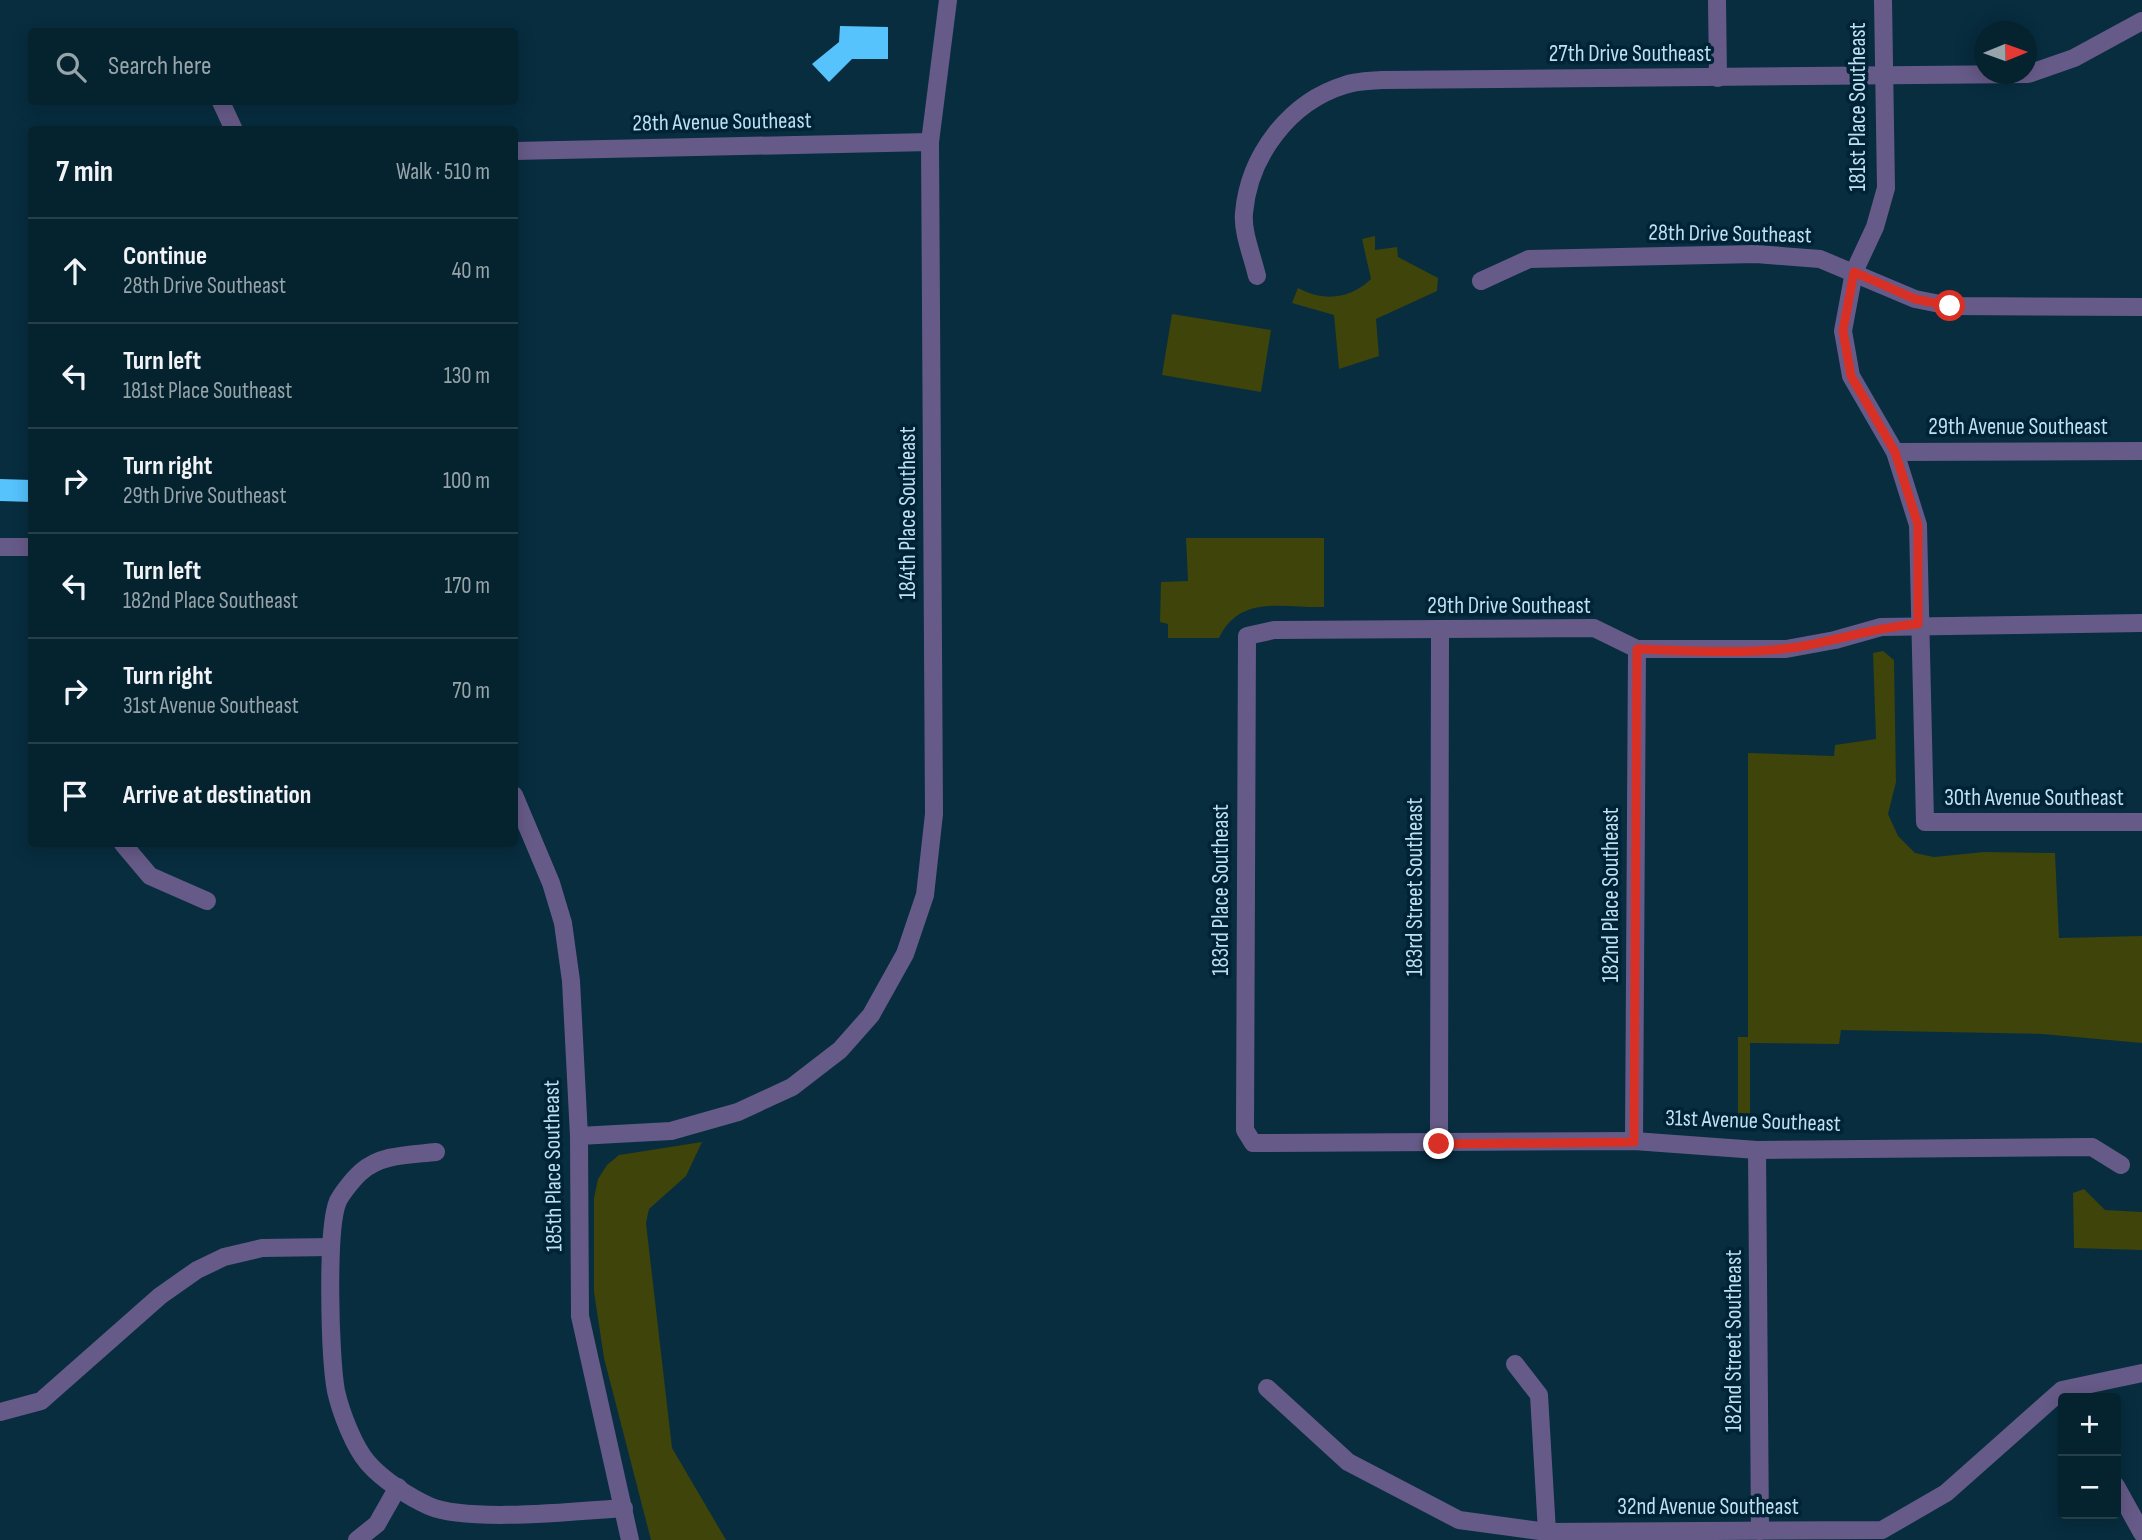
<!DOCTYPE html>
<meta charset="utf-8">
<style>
body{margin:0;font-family:"Sofia Sans Condensed",sans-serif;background:#132f3b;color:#f1f3f6}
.controls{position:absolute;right:21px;bottom:21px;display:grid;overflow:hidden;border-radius:7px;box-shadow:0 4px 18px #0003}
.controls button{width:63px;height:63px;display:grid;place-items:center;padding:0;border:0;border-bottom:2px solid #263f4b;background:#05222f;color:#f1f3f6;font:35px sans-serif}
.compass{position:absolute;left:1974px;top:21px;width:63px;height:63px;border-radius:50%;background:#05222f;box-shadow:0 4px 18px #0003;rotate:89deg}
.stop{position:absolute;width:21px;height:21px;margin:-16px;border:5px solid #d93025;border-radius:50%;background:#fff}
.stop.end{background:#d93025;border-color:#fff;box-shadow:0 2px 7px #0008}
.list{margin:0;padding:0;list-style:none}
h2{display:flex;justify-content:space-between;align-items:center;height:91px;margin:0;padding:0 28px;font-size:30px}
h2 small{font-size:23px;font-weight:400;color:#97a4aa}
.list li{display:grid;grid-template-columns:46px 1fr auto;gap:21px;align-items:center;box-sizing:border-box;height:105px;padding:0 28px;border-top:2px solid #263f4b}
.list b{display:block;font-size:26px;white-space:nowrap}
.list p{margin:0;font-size:23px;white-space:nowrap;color:#97a4aa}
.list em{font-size:23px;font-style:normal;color:#97a4aa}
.icon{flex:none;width:38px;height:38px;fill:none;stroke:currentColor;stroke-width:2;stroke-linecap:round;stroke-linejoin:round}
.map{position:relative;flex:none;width:2142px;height:1540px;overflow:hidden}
.search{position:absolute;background:#05222f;box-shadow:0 4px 18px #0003;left:28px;top:28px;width:490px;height:77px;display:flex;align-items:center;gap:18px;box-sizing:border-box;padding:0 24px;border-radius:7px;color:#97a4aa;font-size:26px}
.panel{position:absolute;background:#05222f;box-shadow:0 4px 18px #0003;left:28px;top:126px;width:490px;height:721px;border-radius:7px}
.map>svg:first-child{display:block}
.green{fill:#3e440a}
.building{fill:#56c3fd}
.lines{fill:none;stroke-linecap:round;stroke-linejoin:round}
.minor{stroke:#665b88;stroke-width:18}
.route{stroke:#d93025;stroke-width:9}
.labels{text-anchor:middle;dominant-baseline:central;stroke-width:7;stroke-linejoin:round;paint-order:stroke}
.street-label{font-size:23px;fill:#bfdff3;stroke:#002335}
</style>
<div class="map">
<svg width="2142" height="1540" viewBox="0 0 2142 1540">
<rect width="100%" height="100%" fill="#072d3f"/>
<g class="green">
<path d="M1375 236V250L1397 247 1398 257 1438 278 1437 291 1376 319 1379 356 1339 369 1334 315 1292 303 1298 288C1324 302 1350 299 1371 279L1362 239Z"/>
<polygon points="1172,314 1271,330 1261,392 1162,375"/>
<path d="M1186 538H1324V607C1284 608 1240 594 1219 638H1168V624L1160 622 1161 582 1188 581Z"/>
<polygon points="1883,651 1894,660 1896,782 1888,814 1898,836 1915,853 1934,857 1984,852 2055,853 2059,938 2142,936 2142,1043 2042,1034 1841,1030 1839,1044 1750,1043 1750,1122 1738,1122 1738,1037 1748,1037 1748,753 1834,756 1835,745 1876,739 1873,653"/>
<polygon points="702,1142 686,1176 649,1209 646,1223 672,1448 726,1540 651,1540 604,1358 594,1292 594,1198 598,1179 607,1165 619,1155"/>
<polygon points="2084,1189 2105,1210 2142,1212 2142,1250 2074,1248 2073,1193"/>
</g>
<g class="building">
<polygon points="840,26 888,27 888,59 852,59 829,82 812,64 839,42"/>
<polygon points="0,479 32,480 32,502 0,501"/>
</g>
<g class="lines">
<g class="minor">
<polyline points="1717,0 1718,78"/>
<polyline points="1883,0 1886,188 1875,227 1854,272 1843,331 1851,376 1895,452 1918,525 1925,822 2142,822"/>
<polyline points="221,102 234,130"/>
<polyline points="514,151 930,142"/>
<path d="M1257 276C1253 258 1242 232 1244 213 1249 156 1289 102 1345 85 1356 81 1371 81 1382 80L2028 74 2074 58 2142 21"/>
<polyline points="1481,281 1529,259 1756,254 1820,259 1915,299 1950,306 2142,307"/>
<polyline points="1895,452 2142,451"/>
<polyline points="0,547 32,547"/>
<polyline points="514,795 551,883 563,923 571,981 579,1136 580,1316 630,1540"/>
<polyline points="123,844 150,876 207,901"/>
<polyline points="579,1136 671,1131 738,1112 792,1087 840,1050 871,1015 905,954 925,895 934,814 930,142 948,0"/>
<polyline points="1634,1141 1637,649"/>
<polyline points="1439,1144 1440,630"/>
<polyline points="1757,1150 1760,1531"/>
<path d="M436 1152C410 1155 381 1154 361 1172 354 1178 342 1193 338 1201 326 1229 330 1359 336 1391 341 1413 354 1447 368 1463 383 1480 409 1497 429 1506 468 1523 578 1511 624 1508"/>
<polyline points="2121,1165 2092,1147 1757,1150 1634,1141 1253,1143 1245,1130 1247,636 1274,630 1594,628 1637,649 1786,649 1835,640 1881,627 2142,623"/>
<polyline points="1515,1364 1539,1395 1547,1532"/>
<polyline points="1267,1388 1348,1462 1459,1520 1547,1532 1882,1530 1946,1493 2062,1390 2142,1373"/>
<polyline points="0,1412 41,1401 160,1296 197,1270 224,1257 262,1248 331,1247"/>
<polyline points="2116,1486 2142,1533"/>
<polyline points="357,1540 377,1524 398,1487"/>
</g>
</g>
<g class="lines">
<path class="route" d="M1439 1144 1634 1142 1637 649C1682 651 1747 654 1790 648 1833 642 1874 627 1918 624V525L1895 452 1851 376 1843 331 1854 272 1915 299 1950 306"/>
</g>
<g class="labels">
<g class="street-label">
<text x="1630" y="54">27th Drive Southeast</text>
<text transform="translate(1858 107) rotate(-90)">181st Place Southeast</text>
<text transform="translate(722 122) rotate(-1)">28th Avenue Southeast</text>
<text transform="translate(1730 234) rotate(1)">28th Drive Southeast</text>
<text x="2018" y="427">29th Avenue Southeast</text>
<text transform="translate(908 513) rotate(-90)">184th Place Southeast</text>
<text x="1509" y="606">29th Drive Southeast</text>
<text x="2034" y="798">30th Avenue Southeast</text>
<text transform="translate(1415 887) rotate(-90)">183rd Street Southeast</text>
<text transform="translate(1221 890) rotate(-90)">183rd Place Southeast</text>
<text transform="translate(1611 895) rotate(-90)">182nd Place Southeast</text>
<text transform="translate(1753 1121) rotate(2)">31st Avenue Southeast</text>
<text transform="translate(553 1166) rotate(-91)">185th Place Southeast</text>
<text transform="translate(1734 1341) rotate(-90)">182nd Street Southeast</text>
<text x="1708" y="1507">32nd Avenue Southeast</text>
</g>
</g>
</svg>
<div class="controls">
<button>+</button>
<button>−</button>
</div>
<svg class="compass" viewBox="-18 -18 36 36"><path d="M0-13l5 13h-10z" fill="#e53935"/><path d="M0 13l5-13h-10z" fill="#97a4aa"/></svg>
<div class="stop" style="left:1950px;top:306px"></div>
<div class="stop end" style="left:1439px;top:1144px"></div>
<div class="search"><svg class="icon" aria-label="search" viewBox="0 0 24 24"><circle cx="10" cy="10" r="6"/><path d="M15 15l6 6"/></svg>Search here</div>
<section class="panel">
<h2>7 min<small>Walk · 510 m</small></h2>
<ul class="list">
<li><svg class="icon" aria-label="ahead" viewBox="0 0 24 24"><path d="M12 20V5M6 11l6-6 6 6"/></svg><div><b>Continue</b><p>28th Drive Southeast</p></div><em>40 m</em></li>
<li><svg class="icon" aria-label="left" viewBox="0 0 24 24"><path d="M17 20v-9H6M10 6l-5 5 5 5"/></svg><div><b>Turn left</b><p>181st Place Southeast</p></div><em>130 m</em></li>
<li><svg class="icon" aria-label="right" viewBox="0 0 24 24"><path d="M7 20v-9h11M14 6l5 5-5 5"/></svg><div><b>Turn right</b><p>29th Drive Southeast</p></div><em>100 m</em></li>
<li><svg class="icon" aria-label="left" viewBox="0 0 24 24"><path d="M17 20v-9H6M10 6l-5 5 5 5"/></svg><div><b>Turn left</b><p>182nd Place Southeast</p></div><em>170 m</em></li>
<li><svg class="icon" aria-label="right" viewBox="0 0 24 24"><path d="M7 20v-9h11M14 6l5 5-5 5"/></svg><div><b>Turn right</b><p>31st Avenue Southeast</p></div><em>70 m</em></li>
<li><svg class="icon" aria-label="arrive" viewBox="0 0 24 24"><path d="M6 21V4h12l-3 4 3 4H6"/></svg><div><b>Arrive at destination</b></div></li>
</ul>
</section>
</div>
